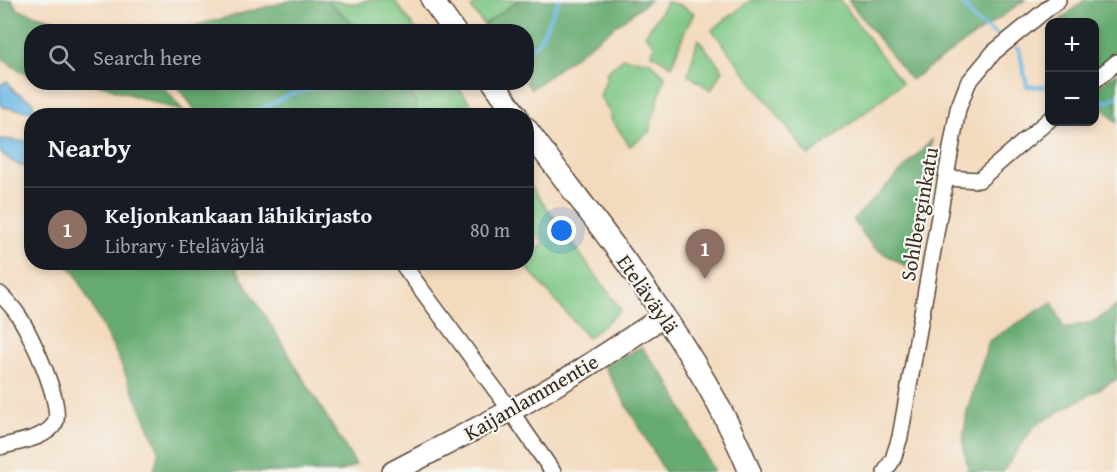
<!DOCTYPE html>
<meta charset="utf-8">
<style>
body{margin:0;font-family:"Gentium Book Plus",serif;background:#242831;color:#f1f3f6}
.controls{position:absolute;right:18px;top:18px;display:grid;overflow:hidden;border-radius:12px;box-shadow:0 3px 9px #0003}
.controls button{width:54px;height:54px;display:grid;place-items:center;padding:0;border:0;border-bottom:2px solid #363941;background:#171b24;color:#f1f3f6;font:30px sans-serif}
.you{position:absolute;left:562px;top:231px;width:21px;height:21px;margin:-15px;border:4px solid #fff;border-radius:50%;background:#1a73e8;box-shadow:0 0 0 9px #1a73e833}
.badge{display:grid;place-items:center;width:39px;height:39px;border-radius:50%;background:#ea580c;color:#fff;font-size:20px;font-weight:700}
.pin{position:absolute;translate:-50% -50px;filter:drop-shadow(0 2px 3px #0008)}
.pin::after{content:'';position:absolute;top:32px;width:21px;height:18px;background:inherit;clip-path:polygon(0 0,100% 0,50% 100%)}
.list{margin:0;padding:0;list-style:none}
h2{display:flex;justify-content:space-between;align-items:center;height:78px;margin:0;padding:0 24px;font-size:26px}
h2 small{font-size:20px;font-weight:400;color:#9ea1a6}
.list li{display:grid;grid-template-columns:39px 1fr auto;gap:18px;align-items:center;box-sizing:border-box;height:84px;padding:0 24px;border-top:2px solid #363941}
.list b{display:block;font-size:22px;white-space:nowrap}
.list p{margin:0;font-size:20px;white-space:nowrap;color:#9ea1a6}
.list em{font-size:20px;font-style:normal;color:#9ea1a6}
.icon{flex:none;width:33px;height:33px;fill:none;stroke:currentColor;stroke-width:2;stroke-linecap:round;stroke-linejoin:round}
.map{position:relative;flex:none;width:1117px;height:472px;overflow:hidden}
.search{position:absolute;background:#171b24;box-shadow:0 3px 9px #0003;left:24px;top:24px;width:510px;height:66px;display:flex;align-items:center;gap:15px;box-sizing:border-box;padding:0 21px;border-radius:24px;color:#9ea1a6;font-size:22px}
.panel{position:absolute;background:#171b24;box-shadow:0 3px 9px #0003;left:24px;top:108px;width:510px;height:162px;border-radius:24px}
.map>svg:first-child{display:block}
.green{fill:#7dc683;stroke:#5c7850;stroke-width:1.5}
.forest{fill:#66ab71;stroke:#506a48;stroke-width:1.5}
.water{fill:#6cb8e5;stroke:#547182;stroke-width:1.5}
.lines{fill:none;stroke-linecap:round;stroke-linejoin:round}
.stream{stroke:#6cb8e5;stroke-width:4}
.street-casing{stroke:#574436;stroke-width:18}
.secondary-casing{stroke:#574436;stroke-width:24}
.street{stroke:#fff;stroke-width:15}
.secondary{stroke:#fff;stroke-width:21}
.labels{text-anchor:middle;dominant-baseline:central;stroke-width:4.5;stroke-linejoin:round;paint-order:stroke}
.street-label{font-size:21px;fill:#3b2a1e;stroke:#f6f6f2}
</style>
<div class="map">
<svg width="1117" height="472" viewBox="0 0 1117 472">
<rect width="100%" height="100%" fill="#f6f6f2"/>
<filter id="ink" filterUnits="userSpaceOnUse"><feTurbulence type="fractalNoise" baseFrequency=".0167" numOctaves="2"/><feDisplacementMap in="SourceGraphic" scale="12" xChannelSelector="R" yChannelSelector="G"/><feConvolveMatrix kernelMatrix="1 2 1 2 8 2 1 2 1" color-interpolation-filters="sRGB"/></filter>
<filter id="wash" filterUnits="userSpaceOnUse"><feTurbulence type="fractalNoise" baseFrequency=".008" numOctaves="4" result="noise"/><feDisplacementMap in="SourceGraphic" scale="24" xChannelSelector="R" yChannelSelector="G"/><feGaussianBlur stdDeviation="1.35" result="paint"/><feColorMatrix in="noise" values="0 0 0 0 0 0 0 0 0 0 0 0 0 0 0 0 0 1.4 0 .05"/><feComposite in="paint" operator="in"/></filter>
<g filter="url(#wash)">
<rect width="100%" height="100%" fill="#f3dabd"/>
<g class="green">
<polygon points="327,0 357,4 367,0 394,0 417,31 361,31"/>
<polygon points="482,0 519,0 484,25 471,8"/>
<polygon points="751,0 840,0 902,83 809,156 712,30"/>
<polygon points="667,2 680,5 694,13 683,35 672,66 652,54 654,44 645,35"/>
<polygon points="698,39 723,70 711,90 688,75"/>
<polygon points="623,58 649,61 665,76 649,132 630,146 610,117 610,113 600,96 608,75 606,73"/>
<polygon points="404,83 455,83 479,115 416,114 416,102"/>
<polygon points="527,181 621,310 588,338 523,263 526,262 527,259 544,243 527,223"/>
</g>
<g class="forest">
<polygon points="0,0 11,0 19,10 91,31 32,32 31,78 11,65 0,56"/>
<polygon points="293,0 327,0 361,31 174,31"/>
<polygon points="519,0 650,0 531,89 526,83 526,32 489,31 484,25"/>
<polygon points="848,0 1025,0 911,80"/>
<polygon points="1085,0 1117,0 1117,56 1095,76 1094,22 1058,22"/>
<polygon points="1117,72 1117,123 1095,100 1094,90"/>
<polygon points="95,83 160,83 184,112"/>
<polygon points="175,83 404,83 416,102 416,114 199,115"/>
<polygon points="932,140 909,268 873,247 853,220"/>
<polygon points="65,263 233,263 356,465 339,472 154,472 159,450 117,355 75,273"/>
<polygon points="1052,302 1064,328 1093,322 1117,306 1117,379 1034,426 1003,472 967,472 968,467 963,443 967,411 989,341"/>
<polygon points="641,347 668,381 714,472 665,472 604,366"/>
</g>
<g class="water">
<polygon points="7,81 15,92 32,101 36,112 3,107 0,101 0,85"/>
<path d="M0 139 31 142V167C19 168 9 159 0 152Z"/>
</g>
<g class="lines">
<g class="stream">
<polyline points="961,0 974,20 997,35"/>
<polyline points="1017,48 1019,49 1027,86 1050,87"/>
<polyline points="526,51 539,42 559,0"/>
<polyline points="404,82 421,89 431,82"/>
<polyline points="1094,97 1108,102 1117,96"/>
<polyline points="36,112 43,116"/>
<polyline points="248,116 291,94 324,86 328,82"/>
</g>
</g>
</g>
<g filter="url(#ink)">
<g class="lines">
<g class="street-casing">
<g id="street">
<polyline points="1094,81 1117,62"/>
<polyline points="946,178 979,180 1050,119"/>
<polyline points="401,262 503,400 553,472"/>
<path d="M0 294C6 300 13 307 18 315 30 332 64 405 55 423 46 439 16 442 0 447"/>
<polyline points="885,472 893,459 900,437 958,109 968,83 994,52 1058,0"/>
</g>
</g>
<g class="secondary-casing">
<g id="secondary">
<polyline points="432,0 455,32"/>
<polyline points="493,82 517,116"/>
<path d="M526 128C607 238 698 345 750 472"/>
<polyline points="393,472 525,403 578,372 664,316"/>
</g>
</g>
<use href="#street" class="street"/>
<use href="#secondary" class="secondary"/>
</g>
</g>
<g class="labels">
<g class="street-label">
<text transform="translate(919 214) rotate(-80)">Sohlberginkatu</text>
<text transform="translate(648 294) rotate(55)">Eteläväylä</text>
<text transform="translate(531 397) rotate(-30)">Kaijanlammentie</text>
</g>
</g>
</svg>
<div class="controls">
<button>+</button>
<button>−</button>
</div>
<div class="you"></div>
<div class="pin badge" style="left:705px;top:279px;background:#8d6e63">1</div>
<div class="search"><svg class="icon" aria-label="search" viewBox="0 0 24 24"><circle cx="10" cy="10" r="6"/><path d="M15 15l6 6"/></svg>Search here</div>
<section class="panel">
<h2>Nearby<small></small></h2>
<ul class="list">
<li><span class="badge" style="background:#8d6e63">1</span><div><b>Keljonkankaan lähikirjasto</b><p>Library · Eteläväylä</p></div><em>80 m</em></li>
</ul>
</section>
</div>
